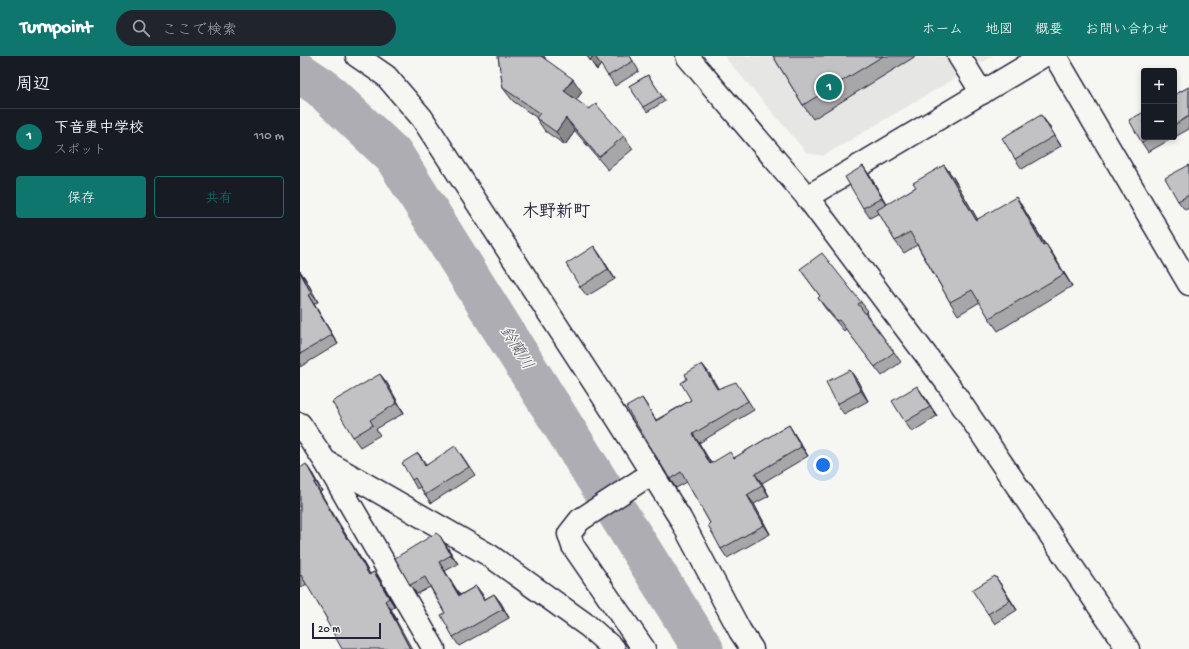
<!DOCTYPE html>
<html lang="ja">
<meta charset="utf-8">
<style>
body{margin:0;font-family:"Gochi Hand","Klee One",sans-serif;background:#20242c;color:#f1f3f6}
.controls{position:absolute;right:12px;top:12px;display:grid;overflow:hidden;border-radius:4px;box-shadow:0 2px 6px #0003}
.controls button{width:36px;height:36px;display:grid;place-items:center;padding:0;border:0;border-bottom:1px solid #363941;background:#171b24;color:#f1f3f6;font:20px sans-serif}
.scale{position:absolute;left:12px;bottom:10px;width:69px;box-sizing:border-box;padding-left:4px;border:2px solid #22223b;border-top:0;font-size:11px;line-height:14px;white-space:nowrap;color:#22223b;-webkit-text-stroke:3px #f6f6f2;paint-order:stroke}
.you{position:absolute;left:523px;top:409px;width:14px;height:14px;margin:-10px;border:3px solid #fff;border-radius:50%;background:#1a73e8;box-shadow:0 0 0 6px #1a73e833}
.badge{display:grid;place-items:center;width:26px;height:26px;border-radius:50%;background:#0f766e;color:#fff;font-size:13px;font-weight:700}
.pin{position:absolute;translate:-50% -50%;border:2px solid #fff;box-shadow:0 1px 4px #0006}
.list{margin:0;padding:0;list-style:none}
h2{display:flex;justify-content:space-between;align-items:center;height:52px;margin:0;padding:0 16px;font-size:17px}
h2 small{font-size:13px;font-weight:400;color:#9ea1a6}
.list li{display:grid;grid-template-columns:26px 1fr auto;gap:12px;align-items:center;box-sizing:border-box;height:56px;padding:0 16px;border-top:1px solid #363941}
.list b{display:block;font-size:15px;white-space:nowrap}
.list p{margin:0;font-size:13px;white-space:nowrap;color:#9ea1a6}
.list em{font-size:13px;font-style:normal;color:#9ea1a6}
.actions{display:flex;gap:8px;padding:12px 16px}
.actions a{flex:1;padding:9px 0;border:1px solid #0f766e;border-radius:4px;text-align:center;font-size:14px;color:#0f766e}
.actions .main{background:#0f766e;color:#fff}
.icon{flex:none;width:22px;height:22px;fill:none;stroke:currentColor;stroke-width:2;stroke-linecap:round;stroke-linejoin:round}
.map{position:relative;flex:none;width:889px;height:593px;overflow:hidden}
header{display:flex;align-items:center;gap:24px;box-sizing:border-box;height:56px;padding:0 20px;background:#0f766e;color:#fff}
header strong{font-size:19px}
nav{display:flex;gap:22px;margin-inline-start:auto;font-size:14px}
.search{width:280px;height:36px;background:#20242c;display:flex;align-items:center;gap:10px;box-sizing:border-box;padding:0 14px;border-radius:22px;color:#9ea1a6;font-size:15px}
main{display:flex}
aside{flex:1;background:#171b24}
.map>svg:first-child{display:block}
.built{fill:#e6e6e4}
.lines{fill:none;stroke-linecap:round;stroke-linejoin:round}
.river{stroke:#adadb3;stroke-width:41}
.minor-casing{stroke:#22223b;stroke-width:25}
.minor{stroke:#f6f6f2;stroke-width:22}
.wall{fill:#a7a7a9;stroke:#22223b}
.shaded-wall{fill:#888889;stroke:#22223b}
.building{fill:#c2c2c4;stroke:#22223b}
.labels{text-anchor:middle;dominant-baseline:central;stroke-width:3;stroke-linejoin:round;paint-order:stroke}
.water-label{font-size:16px;font-style:italic;fill:#535365;stroke:#f6f6f2}
.quarter-label{font-size:17px;font-weight:bold;fill:#22223b;stroke:#f6f6f2}
</style>
<header>
<strong>Turnpoint</strong>
<div class="search"><svg class="icon" aria-label="search" viewBox="0 0 24 24"><circle cx="10" cy="10" r="6"/><path d="M15 15l6 6"/></svg>ここで検索</div>
<nav><a>ホーム</a><a>地図</a><a>概要</a><a>お問い合わせ</a></nav>
</header>
<main>
<aside>
<h2>周辺<small></small></h2>
<ul class="list">
<li><span class="badge">1</span><div><b>下音更中学校</b><p>スポット</p></div><em>110 m</em></li>
</ul>
<div class="actions"><a class="main">保存</a><a>共有</a></div>
</aside>
<div class="map">
<svg width="889" height="593" viewBox="0 0 889 593">
<rect width="100%" height="100%" fill="#f6f6f2"/>
<filter id="ink" filterUnits="userSpaceOnUse"><feTurbulence type="fractalNoise" baseFrequency=".025" numOctaves="2"/><feDisplacementMap in="SourceGraphic" scale="8" xChannelSelector="R" yChannelSelector="G"/><feConvolveMatrix kernelMatrix="1 2 1 2 8 2 1 2 1" color-interpolation-filters="sRGB"/></filter>
<g filter="url(#ink)">
<polygon class="built" points="424,0 693,0 523,100 507,97"/>
<g class="lines">
<polyline class="river" points="0,17 21,31 94,100 403,593"/>
<g class="minor-casing">
<g id="minor">
<polyline points="57,0 86,20 122,62 317,362 380,462 440,575 452,593"/>
<polyline points="387,0 507,141 647,327 828,593"/>
<polyline points="659,0 682,37"/>
<polyline points="755,0 889,228"/>
<polyline points="507,141 743,0"/>
<polyline points="0,368 25,405 134,593"/>
<polyline points="25,405 189,499 288,570 314,593"/>
<polyline points="344,593 273,490 269,478 280,464 352,417"/>
</g>
</g>
<use href="#minor" class="minor"/>
</g>
<g class="wall">
<polygon points="198,0 244,0 246,4 282,36 276,44 324,80 333,93 308,114 275,75 265,89 245,75 236,62 237,62 213,45 203,32"/>
<polygon points="287,0 330,0 339,15 315,30 301,8 297,14"/>
<polygon points="473,0 616,0 513,63 503,49"/>
<polygon points="348,19 365,45 347,56 329,30"/>
<polygon points="889,31 889,73 848,96 842,87 844,81 874,81 874,39"/>
<polygon points="741,59 761,90 722,113 715,103"/>
<polygon points="644,109 653,121 677,163 724,153 745,188 754,200 772,230 698,275 689,262 680,246 658,259 650,246 617,189 604,197 595,185 579,157 570,162 563,152 563,110 570,120 587,149 616,131"/>
<polygon points="889,109 889,152 885,154 878,145"/>
<polygon points="294,190 315,223 287,240 280,231"/>
<polygon points="500,213 561,246 568,255 566,257 601,306 582,320 546,273 544,275 525,252 518,242 520,240"/>
<polygon points="0,215 5,222 18,246 14,248 38,288 0,311"/>
<polygon points="402,308 409,317 418,333 442,335 454,354 399,387 411,407 434,402 489,369 495,379 508,400 462,427 469,440 454,448 470,478 427,502 421,493 410,467 387,426 376,432 370,423 342,342 356,364 391,344 387,323"/>
<polygon points="80,318 87,327 104,357 76,373 80,379 60,391 53,381"/>
<polygon points="557,324 568,345 544,358 537,348"/>
<polygon points="624,340 637,360 612,376 605,366"/>
<polygon points="118,397 126,409 161,398 175,419 131,447 120,431 117,433 112,424"/>
<polygon points="0,412 12,417 22,435 20,436 48,482 54,491 70,518 74,516 80,524 95,551 91,553 97,564 96,564 27,563 7,528 0,532"/>
<polygon points="146,489 158,508 145,515 160,539 176,530 185,543 194,538 201,547 209,562 159,590 153,581 145,557 130,531 117,538 110,529"/>
<polygon points="695,520 717,554 695,568 688,558"/>
</g>
<g class="shaded-wall">
<polygon points="241,0 244,0 250,13"/>
<polygon points="293,0 295,0 301,8 297,14 290,4"/>
<polygon points="273,23 282,36 273,48 264,35"/>
<polygon points="741,59 748,68 761,90 754,80"/>
<polygon points="266,62 275,75 265,89 256,76"/>
<polygon points="644,109 653,121 685,176 676,164"/>
<polygon points="563,110 570,120 588,151 582,142"/>
<polygon points="716,141 724,153 752,201 743,189"/>
<polygon points="746,188 754,200 772,230 764,218"/>
<polygon points="294,190 301,200 315,223 308,213"/>
<polygon points="0,215 5,222 18,246 11,237"/>
<polygon points="8,239 14,248 38,288 32,279"/>
<polygon points="402,308 409,317 424,342 417,333"/>
<polygon points="550,314 557,324 568,345 561,335"/>
<polygon points="80,318 87,327 104,357 97,347"/>
<polygon points="617,330 624,340 637,360 630,351"/>
<polygon points="342,342 348,351 362,374 356,365"/>
<polygon points="489,369 495,379 508,400 501,391"/>
<polygon points="393,378 399,387 417,417 410,408"/>
<polygon points="118,397 124,405 131,418 125,410"/>
<polygon points="6,408 12,417 22,435 16,426"/>
<polygon points="455,418 462,427 469,440 462,430"/>
<polygon points="14,427 20,436 53,492 47,483"/>
<polygon points="447,439 454,448 470,478 464,469"/>
<polygon points="140,480 146,489 158,508 151,499"/>
<polygon points="48,482 54,491 75,527 69,519"/>
<polygon points="139,506 145,515 165,549 159,540"/>
<polygon points="74,516 80,524 95,551 89,542"/>
<polygon points="695,520 702,530 717,554 710,544"/>
<polygon points="176,530 183,539 190,553 184,544"/>
<polygon points="194,538 201,547 209,562 203,553"/>
<polygon points="85,545 91,553 97,564 91,555"/>
<polygon points="90,555 96,564 112,593 110,593"/>
</g>
<g class="building">
<polygon points="198,0 241,0 273,23 264,35 289,53 296,48 324,80 299,101 266,62 256,76 236,62 240,57 203,32"/>
<polygon points="287,0 293,0 290,4"/>
<polygon points="295,0 330,0 333,5 308,20"/>
<polygon points="473,0 583,0 503,49"/>
<polygon points="348,19 362,40 343,51 329,30"/>
<polygon points="889,31 889,60 874,69 874,39"/>
<polygon points="844,56 844,81 852,81 842,87 829,64"/>
<polygon points="741,59 754,80 715,103 702,82"/>
<polygon points="644,109 676,164 716,141 743,189 746,188 764,218 689,262 672,234 650,246 610,176 595,185 577,154 616,131 613,127"/>
<polygon points="889,109 889,139 878,145 865,122"/>
<polygon points="563,110 582,142 563,152 545,121"/>
<polygon points="294,190 308,213 280,231 266,208"/>
<polygon points="522,197 561,246 558,248 594,296 575,311 539,264 537,265 518,242 520,240 500,213"/>
<polygon points="0,216 11,237 8,239 32,279 0,298"/>
<polygon points="402,308 417,333 436,326 448,345 393,378 410,408 430,396 434,402 489,369 501,391 455,418 462,430 447,439 464,469 421,493 408,469 410,467 381,416 370,423 326,351 342,342 356,365 391,344 381,327 387,323 385,318"/>
<polygon points="550,314 561,335 537,348 526,326"/>
<polygon points="80,318 97,347 70,364 73,369 53,381 32,346"/>
<polygon points="617,330 630,351 605,366 592,345"/>
<polygon points="155,390 169,411 125,439 115,422 112,424 102,407 118,397 125,410"/>
<polygon points="6,408 16,426 14,427 47,483 48,482 69,519 74,516 89,542 85,545 91,555 90,555 110,593 42,593 26,564 27,563 1,519 0,520 0,412"/>
<polygon points="136,477 140,480 151,499 139,506 159,540 176,530 184,544 194,538 203,553 153,581 141,559 145,557 125,521 110,529 95,502"/>
<polygon points="695,520 710,544 688,558 672,534"/>
</g>
</g>
<g class="labels">
<g class="water-label">
<text transform="translate(215 293) rotate(58)">鈴蘭川</text>
</g>
<g class="quarter-label">
<text x="256" y="157">木野新町</text>
</g>
</g>
</svg>
<div class="controls">
<button>+</button>
<button>−</button>
</div>
<div class="scale">20 m</div>
<div class="you"></div>
<div class="pin badge" style="left:529px;top:31px">1</div>
</div>
</main>
